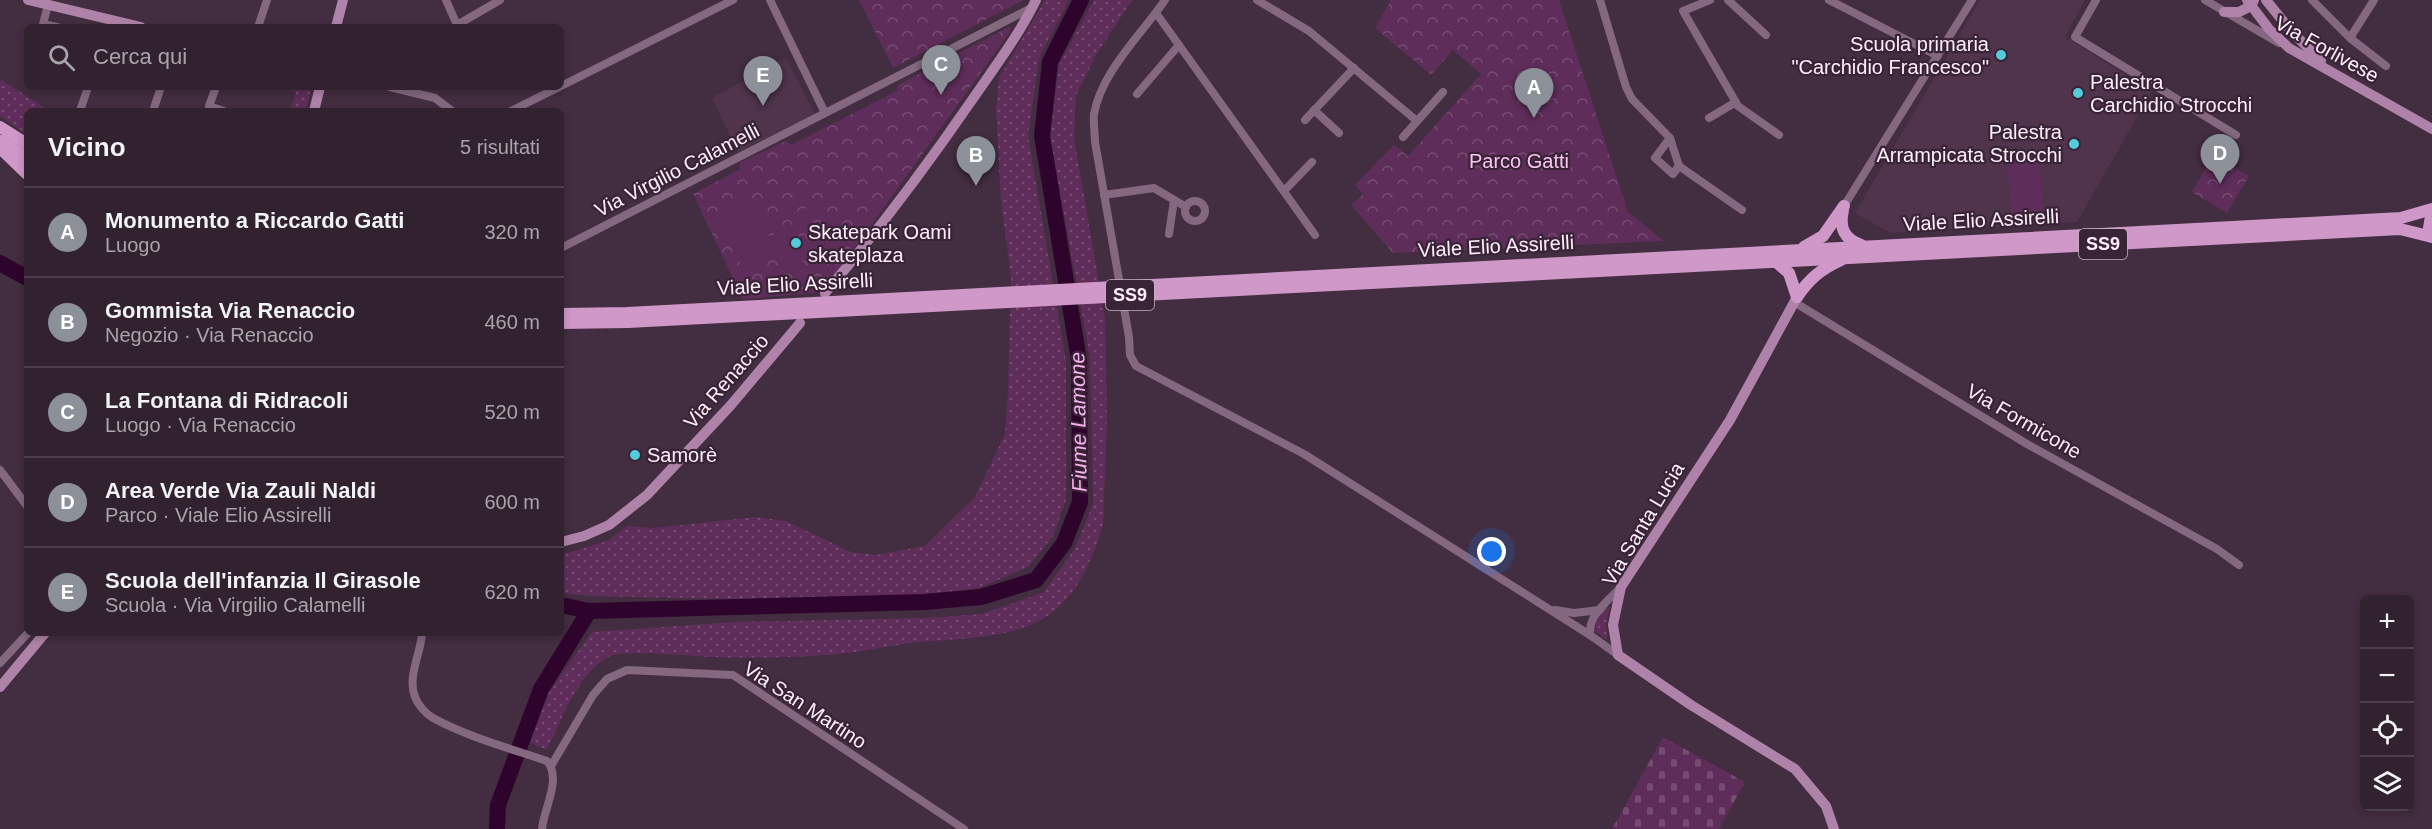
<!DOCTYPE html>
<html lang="it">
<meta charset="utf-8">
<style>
body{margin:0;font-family:Arial,sans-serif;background:#3a2a38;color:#f1f3f6}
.controls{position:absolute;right:18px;bottom:18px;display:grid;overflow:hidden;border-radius:9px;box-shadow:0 3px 9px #0003}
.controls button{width:54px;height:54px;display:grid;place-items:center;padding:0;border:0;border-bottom:2px solid #4d3f4c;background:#322230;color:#f1f3f6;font:30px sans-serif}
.you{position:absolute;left:1492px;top:552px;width:21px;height:21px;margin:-15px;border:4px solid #fff;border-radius:50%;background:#1a73e8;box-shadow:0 0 0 9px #1a73e833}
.badge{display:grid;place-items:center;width:39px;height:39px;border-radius:50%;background:#8c9099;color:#fff;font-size:20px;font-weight:700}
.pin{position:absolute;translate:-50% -50px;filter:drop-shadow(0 2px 3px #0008)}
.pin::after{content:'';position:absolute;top:32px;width:21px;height:18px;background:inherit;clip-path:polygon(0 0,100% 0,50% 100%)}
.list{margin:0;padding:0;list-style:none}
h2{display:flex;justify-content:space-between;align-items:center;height:78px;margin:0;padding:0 24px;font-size:26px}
h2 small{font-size:20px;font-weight:400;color:#a8a4ab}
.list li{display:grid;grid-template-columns:39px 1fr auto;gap:18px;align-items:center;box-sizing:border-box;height:90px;padding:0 24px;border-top:2px solid #4d3f4c}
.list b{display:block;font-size:22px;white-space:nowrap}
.list p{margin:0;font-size:20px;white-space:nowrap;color:#a8a4ab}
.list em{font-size:20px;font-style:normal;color:#a8a4ab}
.icon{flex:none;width:33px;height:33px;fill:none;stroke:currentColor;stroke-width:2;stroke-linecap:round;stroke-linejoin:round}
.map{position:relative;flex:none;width:2432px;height:829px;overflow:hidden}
.search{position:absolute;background:#322230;box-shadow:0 3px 9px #0003;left:24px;top:24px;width:540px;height:66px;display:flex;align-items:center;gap:15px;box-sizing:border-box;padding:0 21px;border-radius:9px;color:#a8a4ab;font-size:22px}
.panel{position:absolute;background:#322230;box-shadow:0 3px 9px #0003;left:24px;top:108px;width:540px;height:528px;border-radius:9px}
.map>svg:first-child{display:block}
.built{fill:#4f344c}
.grass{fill:url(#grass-dots)}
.cemetery{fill:url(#cemetery-stones)}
.park{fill:url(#park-crowns)}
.pitch{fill:#5f2d5a}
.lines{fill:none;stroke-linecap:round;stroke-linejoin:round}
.river{stroke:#2f042c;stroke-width:16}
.street{stroke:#846880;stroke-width:8}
.secondary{stroke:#af83a9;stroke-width:10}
.primary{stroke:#d097c9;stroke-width:12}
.poi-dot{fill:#53cbdb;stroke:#392336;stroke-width:2}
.labels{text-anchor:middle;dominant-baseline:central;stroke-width:4.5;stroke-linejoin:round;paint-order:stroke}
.shield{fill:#392336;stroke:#c2b1bf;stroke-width:1.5}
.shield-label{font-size:18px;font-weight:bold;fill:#fdeefa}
.poi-label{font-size:20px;fill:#fdeefa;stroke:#392336;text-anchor:start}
.street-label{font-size:20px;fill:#fdeefa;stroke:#392336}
.park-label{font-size:20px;fill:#fac4f2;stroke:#392336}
.water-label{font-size:21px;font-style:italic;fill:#f6b0ed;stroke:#392336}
</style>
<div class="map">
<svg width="2432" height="829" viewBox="0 0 2432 829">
<defs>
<pattern id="grass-dots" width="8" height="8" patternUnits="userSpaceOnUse" patternTransform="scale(1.5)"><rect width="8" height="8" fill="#5f2d5a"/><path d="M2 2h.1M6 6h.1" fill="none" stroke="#774c73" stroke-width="1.8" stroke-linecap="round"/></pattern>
<pattern id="cemetery-stones" width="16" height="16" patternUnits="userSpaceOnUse" patternTransform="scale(1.5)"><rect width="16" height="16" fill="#5f2d5a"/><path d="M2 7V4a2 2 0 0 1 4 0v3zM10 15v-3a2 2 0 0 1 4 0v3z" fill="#774c73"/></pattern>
<pattern id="park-crowns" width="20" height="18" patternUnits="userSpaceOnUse" patternTransform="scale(1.5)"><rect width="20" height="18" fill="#5f2d5a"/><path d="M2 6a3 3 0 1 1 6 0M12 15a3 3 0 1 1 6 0" fill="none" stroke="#774c73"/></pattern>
</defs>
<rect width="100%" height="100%" fill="#432d40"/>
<g class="built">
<polygon points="1980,0 2085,0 2065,37 2152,91 2077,222 1891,233 1855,213"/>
<polygon points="786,58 815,114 738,152 712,98"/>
</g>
<g class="grass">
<polygon points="1045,0 1069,0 1039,58 1028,136 1066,361 1066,500 1053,536 1028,567 979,588 923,595 732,599 590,596 561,593 561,553 567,553 607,541 627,526 654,528 757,517 786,521 851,552 876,555 925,546 975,497 1005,434 1008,392 1011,276 1001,202 996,109 999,78"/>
<path d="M1094 0H1132L1096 55 1076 95 1074 138 1105 318 1107 418 1103 526C1093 556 1080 591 1054 611 1017 641 955 638 910 643 886 646 862 652 838 654 797 658 753 658 712 657 693 656 621 649 608 657 577 675 562 719 547 750L529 742 549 692 592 632 733 622 924 618 982 614 1044 592 1075 548 1093 504 1090 358 1050 137 1059 64Z"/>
<polygon points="0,79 49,111 27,111 27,135 0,116"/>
<polygon points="277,87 311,87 306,111 289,111 296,92"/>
<path d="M1607 606 1610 607 1606 625 1608 641 1594 631C1594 620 1599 614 1607 606Z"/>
</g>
<polygon class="cemetery" points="1663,737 1745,782 1719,829 1612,829"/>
<g class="park">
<polygon points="859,0 1024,0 893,68"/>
<polygon points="1391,0 1559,0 1628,212 1664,241 1393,253 1351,205 1363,194 1355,185 1394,145 1408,156 1481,74 1453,50 1431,75 1375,28"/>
<polygon points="1011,26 1010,32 823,292 743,299 693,194 740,169 739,163 786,141 791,145 897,91 898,85"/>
<polygon points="2213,155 2249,176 2227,213 2192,192"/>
</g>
<g class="pitch">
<polygon points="2039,152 2043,212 2011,214 2007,154"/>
<polygon points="752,201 777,251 743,268 718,217"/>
<polygon points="805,208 812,212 796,240 829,245 829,255 798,252 807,269 794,276 769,224 780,219 788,234"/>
</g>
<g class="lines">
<g class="river">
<polyline points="0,263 27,278"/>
<polyline points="561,605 589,611 924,602 981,597 1036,580 1064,543 1080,502 1079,360 1042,136 1050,62 1081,0"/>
<polyline points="497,829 498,805 541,689 589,611"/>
</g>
<g class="street">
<polyline points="446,0 457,25 500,0"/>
<polyline points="770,0 825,113"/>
<path d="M1165 0C1141 35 1102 71 1094 114 1093 123 1095 133 1095 142L1129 337 1130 355 1136 366 1304 454 1590 635 1618 655"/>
<polyline points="1257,0 1309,31 1417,121"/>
<polyline points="1600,0 1626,87 1632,99 1670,138 1679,166 1673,174 1655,158 1670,138"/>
<polyline points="1710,0 1683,11 1738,106 1779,135"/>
<polyline points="1728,0 1766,35"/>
<polyline points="1829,0 1938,56"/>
<polyline points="2096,0 2075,37 2236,135"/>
<polyline points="2205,0 2279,43"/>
<polyline points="2312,0 2350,38 2374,0"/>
<polyline points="48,5 43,24 57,27"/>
<polyline points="1156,13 1315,235"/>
<polyline points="258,27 267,0"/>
<polyline points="2350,38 2386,66"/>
<polyline points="561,86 733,0"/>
<polyline points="216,87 209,106 224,111"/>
<polyline points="390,87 435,98 452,111"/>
<polyline points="1137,94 1179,45"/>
<polyline points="1314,110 1339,133"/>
<polyline points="80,111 88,87"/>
<polyline points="153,111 161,87"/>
<polyline points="511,111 559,87"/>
<polyline points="1709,118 1736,102"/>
<polyline points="1305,120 1354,68"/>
<polyline points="1403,137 1443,92"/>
<polyline points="1679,166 1742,210"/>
<polyline points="1284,191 1312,162"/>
<polyline points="1104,195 1154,188 1186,207"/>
<circle cx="1195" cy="211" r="10"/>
<polyline points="1844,206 1972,0"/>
<polyline points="1169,234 1174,200"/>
<polyline points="561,248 1031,8"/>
<polyline points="1794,302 2027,444 2217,549 2239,565"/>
<polyline points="0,470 27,506"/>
<polyline points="1555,610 1574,613 1600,610"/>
<path d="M422 633C421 653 407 677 415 697 418 705 426 714 433 718 468 737 509 748 547 761 562 779 544 808 542 829"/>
<path d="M1590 635C1588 615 1607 602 1620 588"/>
<polyline points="0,663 28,633"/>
<polyline points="551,766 593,695 607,679 627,670 733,675 964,829"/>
</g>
<g class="secondary">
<polyline points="28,0 141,27"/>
<polyline points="2247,0 2269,29 2289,48 2432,129"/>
<polyline points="2266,0 2291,31 2321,61"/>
<polyline points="2224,12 2239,12 2251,6 2254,0"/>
<polyline points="336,27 343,0"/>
<polyline points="314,111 320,87"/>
<path d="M825 293C878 231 926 167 972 100 994 68 1019 35 1036 0"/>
<polyline points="1797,297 1730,420 1621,587 1613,625 1618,655 1691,705 1795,769 1826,806 1834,829"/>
<polyline points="561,542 584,536 609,525 647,495 731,405 800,323"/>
<polyline points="0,687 45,633"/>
</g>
<g class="primary">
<polyline points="0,127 27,144"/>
<polyline points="1,141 27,158"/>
<polyline points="0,148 27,174"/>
<path d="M1843 210C1839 228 1844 239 1861 245"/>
<polyline points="2432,210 2429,228 2432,237"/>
<polyline points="1804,247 1823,236 1844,206"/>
<polyline points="1774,260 1789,273 1797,297"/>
<path d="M1797 297C1809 279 1821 269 1841 260"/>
<polyline points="561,314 627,313 2401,218 2432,209"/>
<polyline points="561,323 628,322 2400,229 2432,237"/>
</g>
</g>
<g class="poi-dot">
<circle cx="2001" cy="55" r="6"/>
<circle cx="2078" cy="93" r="6"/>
<circle cx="2074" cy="144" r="6"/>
<circle cx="796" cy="243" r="6"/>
<circle cx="635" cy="455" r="6"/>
</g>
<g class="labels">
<g class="shield">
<rect x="2079" y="229" width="48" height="30" rx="4.5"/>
<rect x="1106" y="280" width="48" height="30" rx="4.5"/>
</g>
<g class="shield-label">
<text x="2103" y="244">SS9</text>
<text x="1130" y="295">SS9</text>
</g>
<g class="poi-label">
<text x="1989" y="44" text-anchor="end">Scuola primaria<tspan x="1989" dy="23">"Carchidio Francesco"</tspan></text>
<text x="2090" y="82">Palestra<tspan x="2090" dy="23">Carchidio Strocchi</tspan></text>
<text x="2062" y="132" text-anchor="end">Palestra<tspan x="2062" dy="23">Arrampicata Strocchi</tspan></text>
<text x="808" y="232">Skatepark Oami<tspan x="808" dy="23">skateplaza</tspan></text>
<text x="647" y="455">Samorè</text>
</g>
<g class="street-label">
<text transform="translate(2327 49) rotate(29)">Via Forlivese</text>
<text transform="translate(677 170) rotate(-27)">Via Virgilio Calamelli</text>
<text transform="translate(1981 220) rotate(-3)">Viale Elio Assirelli</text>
<text transform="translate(1496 246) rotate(-3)">Viale Elio Assirelli</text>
<text transform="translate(795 284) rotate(-3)">Viale Elio Assirelli</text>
<text transform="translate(726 381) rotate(-49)">Via Renaccio</text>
<text transform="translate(2024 421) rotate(30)">Via Formicone</text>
<text transform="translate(1643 524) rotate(-59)">Via Santa Lucia</text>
<text transform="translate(805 705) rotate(33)">Via San Martino</text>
</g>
<g class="park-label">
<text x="1519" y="161">Parco Gatti</text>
</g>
<g class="water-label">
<text transform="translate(1078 422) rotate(-91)">Fiume Lamone</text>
</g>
</g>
</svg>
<div class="controls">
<button>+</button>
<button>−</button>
<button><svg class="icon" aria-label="locate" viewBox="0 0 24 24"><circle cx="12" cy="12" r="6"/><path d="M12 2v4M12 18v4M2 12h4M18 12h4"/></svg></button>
<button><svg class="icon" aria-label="layers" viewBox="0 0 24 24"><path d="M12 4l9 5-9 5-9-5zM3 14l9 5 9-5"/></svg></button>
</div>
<div class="you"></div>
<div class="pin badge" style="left:1534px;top:118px">A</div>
<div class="pin badge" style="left:976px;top:186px">B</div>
<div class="pin badge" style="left:941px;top:95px">C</div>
<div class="pin badge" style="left:2220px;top:184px">D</div>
<div class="pin badge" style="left:763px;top:106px">E</div>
<div class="search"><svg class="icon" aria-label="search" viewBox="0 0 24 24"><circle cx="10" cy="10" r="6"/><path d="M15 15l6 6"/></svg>Cerca qui</div>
<section class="panel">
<h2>Vicino<small>5 risultati</small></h2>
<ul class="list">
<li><span class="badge">A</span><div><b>Monumento a Riccardo Gatti</b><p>Luogo</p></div><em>320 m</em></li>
<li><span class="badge">B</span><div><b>Gommista Via Renaccio</b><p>Negozio · Via Renaccio</p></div><em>460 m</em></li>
<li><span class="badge">C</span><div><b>La Fontana di Ridracoli</b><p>Luogo · Via Renaccio</p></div><em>520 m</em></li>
<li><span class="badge">D</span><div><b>Area Verde Via Zauli Naldi</b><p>Parco · Viale Elio Assirelli</p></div><em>600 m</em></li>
<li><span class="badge">E</span><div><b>Scuola dell'infanzia Il Girasole</b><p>Scuola · Via Virgilio Calamelli</p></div><em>620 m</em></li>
</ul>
</section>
</div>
